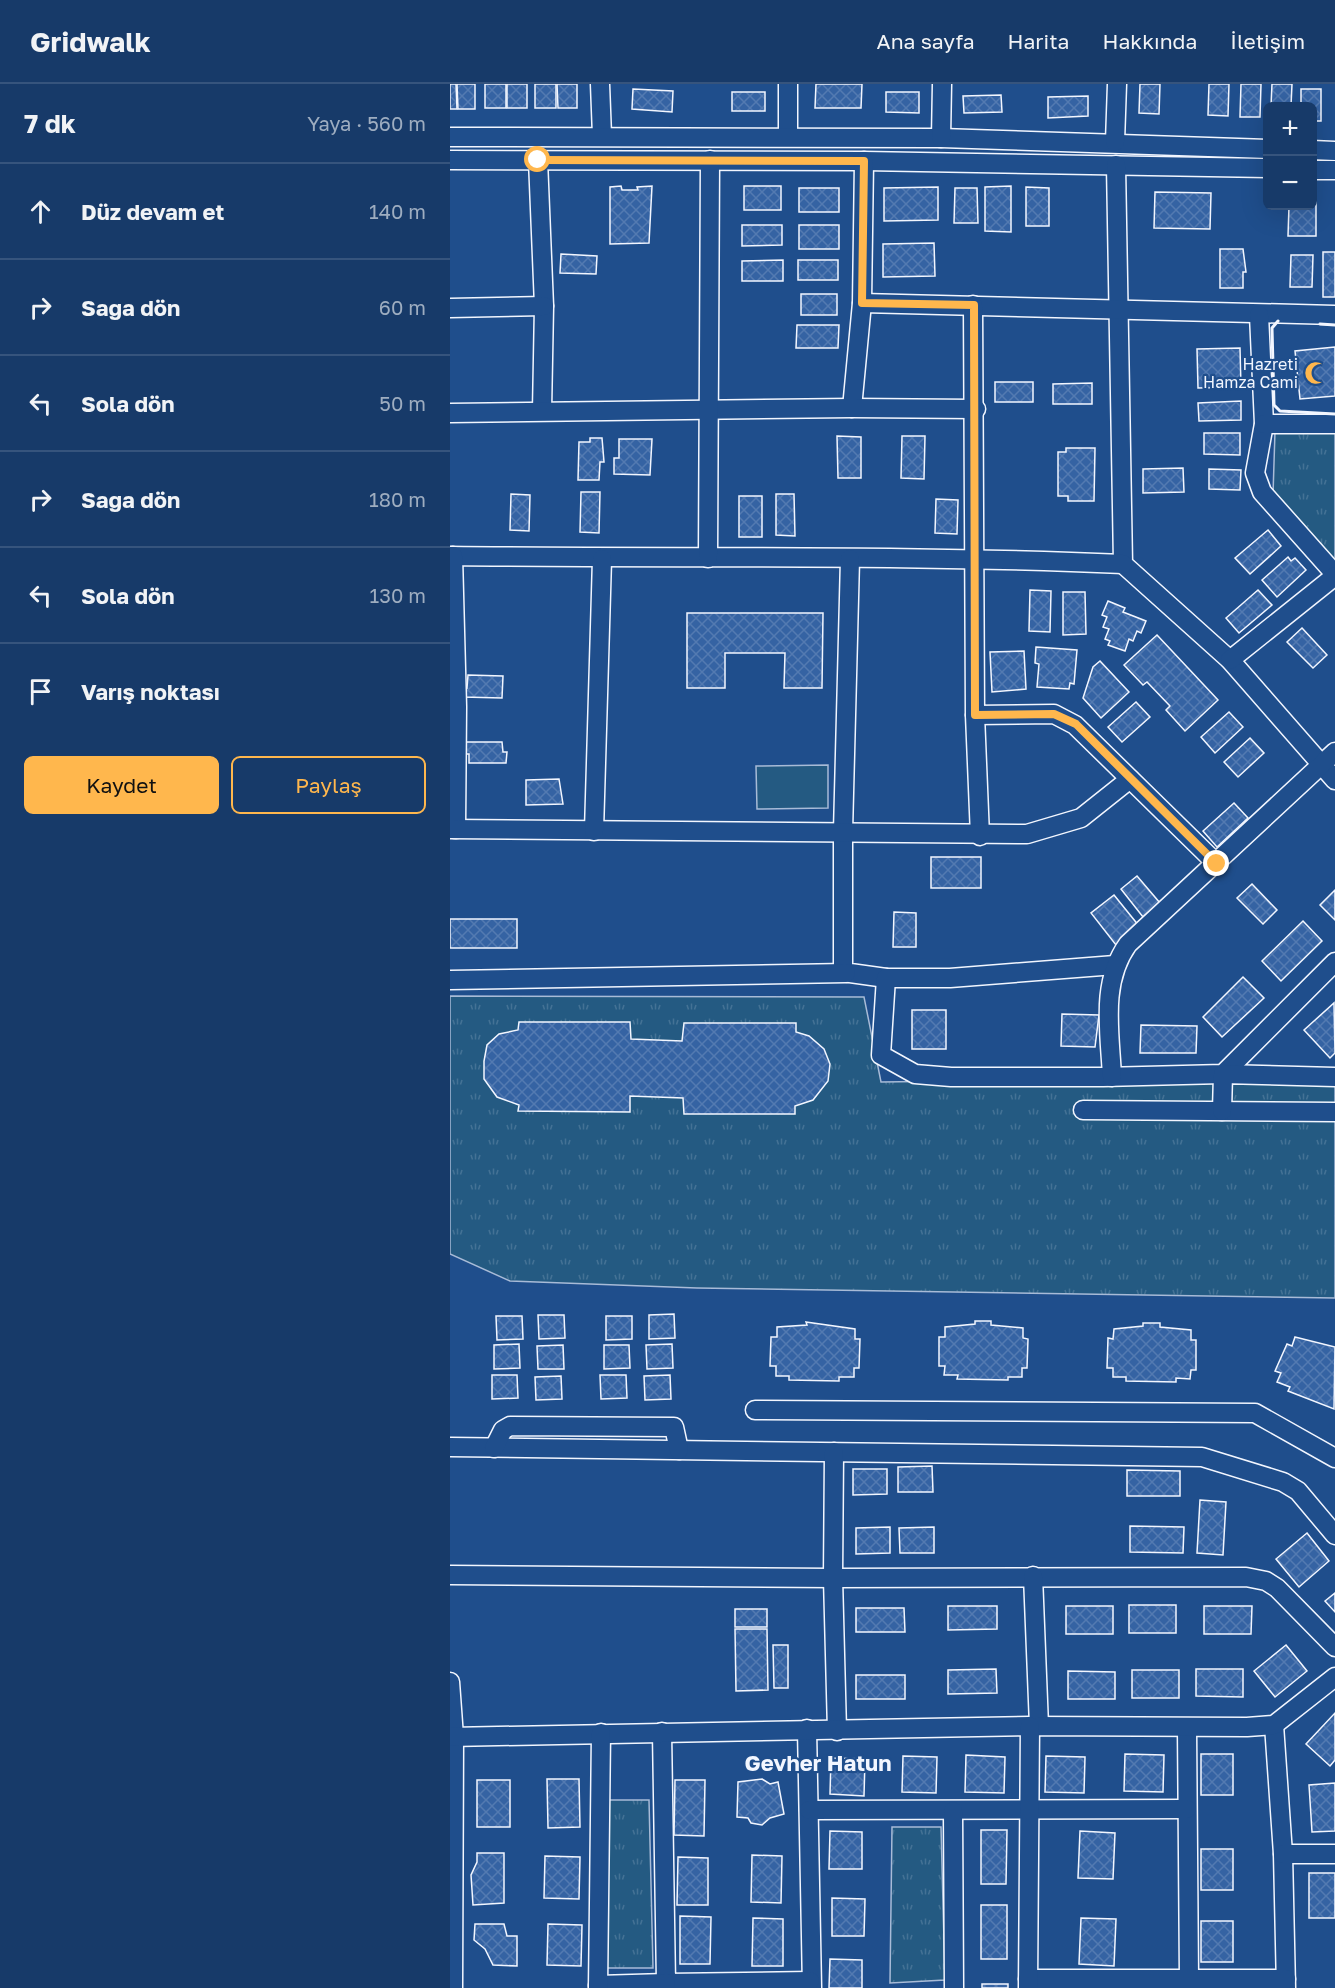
<!DOCTYPE html>
<html lang="tr">
<meta charset="utf-8">
<style>
body{margin:0;font-family:"Golos Text",sans-serif;background:#20416f;color:#f1f3f6}
.controls{position:absolute;right:18px;top:18px;display:grid;overflow:hidden;border-radius:9px;box-shadow:0 6px 24px #0002}
.controls button{width:54px;height:54px;display:grid;place-items:center;padding:0;border:0;border-bottom:2px solid #36547d;background:#173a69;color:#f1f3f6;font:30px sans-serif}
.stop{position:absolute;width:18px;height:18px;margin:-14px;border:4px solid #ffb74d;border-radius:50%;background:#fff}
.stop.end{background:#ffb74d;border-color:#fff;box-shadow:0 2px 6px #0008}
.list{margin:0;padding:0;list-style:none}
h2{display:flex;justify-content:space-between;align-items:center;height:78px;margin:0;padding:0 24px;font-size:26px}
h2 small{font-size:20px;font-weight:400;color:#9eadc0}
.list li{display:grid;grid-template-columns:39px 1fr auto;gap:18px;align-items:center;box-sizing:border-box;height:96px;padding:0 24px;border-top:2px solid #36547d}
.list b{display:block;font-size:22px;white-space:nowrap}
.list em{font-size:20px;font-style:normal;color:#9eadc0}
.actions{display:flex;gap:12px;padding:18px 24px}
.actions a{flex:1;padding:14px 0;border:2px solid #ffb74d;border-radius:9px;text-align:center;font-size:21px;color:#ffb74d}
.actions .main{background:#ffb74d;color:#111}
.icon{flex:none;width:33px;height:33px;fill:none;stroke:currentColor;stroke-width:2;stroke-linecap:round;stroke-linejoin:round}
.map{position:relative;flex:none;width:885px;height:1904px;overflow:hidden}
header{display:flex;align-items:center;gap:36px;box-sizing:border-box;height:84px;padding:0 30px;background:#173a69;border-bottom:2px solid #36547d}
header strong{font-size:28px}
nav{display:flex;gap:33px;margin-inline-start:auto;font-size:21px}
main{display:flex}
aside{flex:1;background:#173a69}
.map>svg:first-child{display:block}
.park{fill:url(#park-tufts);stroke:#a8bbd7;stroke-width:1.5}
.garden{fill:#245a82;stroke:#a8bbd7;stroke-width:1.5}
.building{fill:url(#building-cross-hatch);stroke:#f2f6ff;stroke-width:1.5}
.lines{fill:none;stroke-linecap:round;stroke-linejoin:round}
.minor-casing{stroke:#f2f6ff;stroke-width:21}
.minor{stroke:#1f4e8c;stroke-width:18}
.wall{stroke:#f2f6ff;stroke-width:3}
.route{stroke:#ffb74d;stroke-width:8}
.labels{text-anchor:middle;dominant-baseline:central;stroke-width:4.5;stroke-linejoin:round;paint-order:stroke}
.poi-label{font-size:16px;fill:#f2f6ff;stroke:#1f4e8c;text-anchor:end}
.district-label{font-size:22px;font-weight:bold;fill:#f2f6ff;stroke:#1f4e8c}
</style>
<header>
<strong>Gridwalk</strong>
<nav><a>Ana sayfa</a><a>Harita</a><a>Hakkında</a><a>İletişim</a></nav>
</header>
<main>
<aside>
<h2>7 dk<small>Yaya · 560 m</small></h2>
<ul class="list">
<li><svg class="icon" aria-label="ahead" viewBox="0 0 24 24"><path d="M12 20V5M6 11l6-6 6 6"/></svg><div><b>Düz devam et</b></div><em>140 m</em></li>
<li><svg class="icon" aria-label="right" viewBox="0 0 24 24"><path d="M7 20v-9h11M14 6l5 5-5 5"/></svg><div><b>Sağa dön</b></div><em>60 m</em></li>
<li><svg class="icon" aria-label="left" viewBox="0 0 24 24"><path d="M17 20v-9H6M10 6l-5 5 5 5"/></svg><div><b>Sola dön</b></div><em>50 m</em></li>
<li><svg class="icon" aria-label="right" viewBox="0 0 24 24"><path d="M7 20v-9h11M14 6l5 5-5 5"/></svg><div><b>Sağa dön</b></div><em>180 m</em></li>
<li><svg class="icon" aria-label="left" viewBox="0 0 24 24"><path d="M17 20v-9H6M10 6l-5 5 5 5"/></svg><div><b>Sola dön</b></div><em>130 m</em></li>
<li><svg class="icon" aria-label="arrive" viewBox="0 0 24 24"><path d="M6 21V4h12l-3 4 3 4H6"/></svg><div><b>Varış noktası</b></div></li>
</ul>
<div class="actions"><a class="main">Kaydet</a><a>Paylaş</a></div>
</aside>
<div class="map">
<svg width="885" height="1904" viewBox="0 0 885 1904">
<defs>
<pattern id="park-tufts" width="24" height="20" patternUnits="userSpaceOnUse" patternTransform="scale(1.5)"><rect width="24" height="20" fill="#245a82"/><path d="M3 7l-1-3M5 7V3M7 7l1-3M15 17l-1-3M17 17v-4M19 17l1-3" fill="none" stroke="#447295"/></pattern>
<pattern id="building-cross-hatch" width="8" height="8" patternUnits="userSpaceOnUse" patternTransform="scale(1.5)"><rect width="8" height="8" fill="#3563a3"/><path d="M0 0l8 8M0 8l8-8" fill="none" stroke="#537ab1"/></pattern>
</defs>
<rect width="100%" height="100%" fill="#1f4e8c"/>
<g class="park">
<polygon points="825,347 885,349 885,479 823,411"/>
<polygon points="0,912 414,913 431,998 885,992 885,1214 247,1204 60,1197 0,1170"/>
<polygon points="157,1716 199,1716 203,1884 157,1884"/>
<polygon points="442,1743 491,1743 495,1896 440,1899"/>
</g>
<polygon class="garden" points="378,681 378,724 307,725 306,682"/>
<g class="building">
<polygon points="0,0 6,0 7,25 0,25"/>
<polygon points="7,0 25,0 25,25 8,25"/>
<rect x="35" y="0" width="21" height="24"/>
<rect x="57" y="0" width="20" height="24"/>
<rect x="85" y="0" width="21" height="24"/>
<polygon points="107,0 127,0 127,24 108,24"/>
<polygon points="366,0 412,0 411,24 365,24"/>
<polygon points="690,0 710,0 709,30 689,29"/>
<polygon points="759,0 779,0 778,32 758,31"/>
<polygon points="791,0 811,0 810,33 790,33"/>
<polygon points="822,0 842,0 841,22 821,22"/>
<polygon points="183,5 223,7 222,28 182,25"/>
<polygon points="851,5 871,5 871,37 862,37 862,22 851,22"/>
<rect x="282" y="8" width="33" height="19"/>
<polygon points="436,8 469,8 469,29 436,28"/>
<polygon points="551,11 552,28 514,29 513,12"/>
<polygon points="638,12 638,32 598,34 598,13"/>
<polygon points="171,102 172,106 188,106 187,103 202,102 199,159 160,160 160,103"/>
<rect x="294" y="102" width="37" height="24"/>
<polygon points="561,102 561,148 535,147 535,103"/>
<polygon points="488,103 488,136 434,137 434,104"/>
<polygon points="576,103 599,104 599,142 576,142"/>
<rect x="349" y="104" width="40" height="24"/>
<polygon points="505,104 527,104 528,139 504,139"/>
<polygon points="705,108 761,109 760,145 704,144"/>
<polygon points="862,111 866,111 866,152 838,152 839,122 862,122"/>
<polygon points="292,141 332,141 332,161 292,162"/>
<rect x="349" y="141" width="40" height="24"/>
<polygon points="484,159 485,192 433,193 433,160"/>
<polygon points="770,165 793,165 796,188 793,188 793,204 770,204"/>
<rect x="873" y="168" width="12" height="45"/>
<polygon points="111,170 147,172 146,190 110,189"/>
<polygon points="841,171 863,171 862,203 840,203"/>
<polygon points="333,176 333,197 292,197 292,177"/>
<rect x="348" y="176" width="40" height="20"/>
<rect x="351" y="210" width="36" height="21"/>
<polygon points="347,241 389,241 388,264 346,264"/>
<polygon points="885,263 885,312 850,315 845,267"/>
<polygon points="790,264 791,303 748,304 747,265"/>
<rect x="545" y="298" width="38" height="20"/>
<polygon points="642,299 642,320 603,320 603,300"/>
<polygon points="791,317 791,336 749,337 748,319"/>
<polygon points="754,349 790,349 790,371 754,370"/>
<polygon points="387,352 411,353 411,394 388,394"/>
<polygon points="452,352 475,352 474,395 451,394"/>
<polygon points="140,354 152,354 154,378 150,378 149,396 128,396 129,358 140,358"/>
<polygon points="169,355 202,355 200,391 164,390 164,374 169,374"/>
<polygon points="616,364 645,364 644,417 618,417 618,412 608,412 608,368 616,368"/>
<polygon points="733,384 734,408 693,409 693,385"/>
<polygon points="759,385 791,386 790,406 759,405"/>
<polygon points="131,408 150,408 149,449 130,448"/>
<polygon points="61,410 80,411 79,447 60,446"/>
<polygon points="326,410 344,410 345,452 326,451"/>
<rect x="289" y="412" width="23" height="41"/>
<polygon points="486,415 508,416 507,450 485,449"/>
<polygon points="818,446 831,462 800,490 785,474"/>
<polygon points="838,473 841,477 845,474 856,486 827,513 812,496"/>
<polygon points="580,506 601,507 600,548 579,547"/>
<polygon points="808,506 822,521 789,549 776,534"/>
<polygon points="613,508 635,508 636,550 613,551"/>
<polygon points="658,517 675,524 673,528 696,537 691,549 687,547 683,557 679,555 675,567 658,561 660,557 655,555 659,545 653,543 657,533 652,531"/>
<polygon points="237,529 373,529 372,604 334,604 335,569 275,569 275,604 237,604"/>
<polygon points="852,544 877,571 863,584 837,558"/>
<polygon points="707,551 768,616 735,647 716,626 720,622 697,598 693,601 674,581"/>
<polygon points="586,563 627,566 624,600 620,599 619,605 587,603 589,580 585,579"/>
<polygon points="574,567 576,605 542,608 540,568"/>
<polygon points="650,577 679,608 651,634 633,614 643,583"/>
<polygon points="18,591 53,592 52,614 13,613 13,603 17,604"/>
<polygon points="686,618 700,633 672,658 658,643"/>
<polygon points="779,628 793,643 765,669 751,653"/>
<polygon points="800,654 814,669 788,693 774,678"/>
<polygon points="15,658 52,658 53,668 57,668 56,679 19,679 19,670 15,670"/>
<polygon points="109,695 113,720 76,721 76,696"/>
<polygon points="784,719 798,734 767,763 753,747"/>
<rect x="481" y="773" width="50" height="31"/>
<polygon points="687,792 710,819 693,833 671,805"/>
<polygon points="802,800 827,826 813,840 787,814"/>
<polygon points="885,806 885,836 870,821"/>
<polygon points="664,811 689,842 666,861 641,829"/>
<polygon points="444,828 466,829 466,863 443,863"/>
<rect x="0" y="835" width="67" height="29"/>
<polygon points="853,837 872,857 831,897 812,877"/>
<polygon points="793,893 814,914 772,953 753,933"/>
<polygon points="884,919 885,969 880,974 854,946"/>
<rect x="462" y="926" width="34" height="39"/>
<polygon points="612,930 649,931 645,963 611,962"/>
<polygon points="69,938 180,938 181,955 232,957 234,939 346,939 346,948 359,952 374,965 380,980 378,997 363,1016 345,1022 345,1030 234,1030 233,1014 180,1012 180,1028 68,1027 69,1021 47,1013 34,995 34,977 37,961 49,950 68,946"/>
<polygon points="691,941 747,942 746,969 690,969"/>
<polygon points="224,1230 225,1254 199,1255 199,1231"/>
<polygon points="88,1231 114,1231 115,1254 89,1255"/>
<polygon points="46,1232 72,1232 73,1255 47,1256"/>
<polygon points="156,1232 182,1232 182,1255 156,1256"/>
<polygon points="525,1237 541,1237 541,1241 573,1244 573,1254 578,1255 577,1284 572,1284 572,1293 558,1293 558,1296 507,1295 508,1291 494,1291 495,1282 489,1282 489,1253 495,1253 495,1243 525,1240"/>
<polygon points="356,1238 405,1245 405,1255 410,1255 409,1284 404,1284 404,1293 389,1293 389,1297 339,1296 339,1292 326,1292 326,1282 320,1282 321,1253 327,1253 327,1243 357,1241"/>
<polygon points="693,1239 710,1239 710,1243 741,1246 741,1256 746,1256 746,1286 741,1286 740,1295 726,1294 726,1298 676,1297 676,1293 663,1293 663,1284 657,1284 658,1254 663,1255 664,1245 693,1242"/>
<polygon points="845,1253 885,1263 884,1325 838,1307 840,1303 827,1298 831,1289 825,1287 837,1260 842,1262"/>
<polygon points="69,1260 70,1284 44,1285 44,1261"/>
<polygon points="222,1260 223,1284 197,1285 196,1261"/>
<polygon points="113,1261 114,1285 88,1285 87,1262"/>
<polygon points="154,1261 179,1261 180,1284 154,1285"/>
<polygon points="42,1291 67,1291 68,1314 42,1315"/>
<polygon points="150,1291 176,1291 177,1314 151,1315"/>
<polygon points="220,1291 221,1315 195,1316 194,1292"/>
<polygon points="111,1292 112,1315 86,1316 85,1293"/>
<polygon points="482,1382 483,1408 448,1408 448,1383"/>
<polygon points="403,1385 437,1385 437,1410 403,1411"/>
<polygon points="677,1386 730,1387 730,1412 677,1412"/>
<polygon points="750,1416 776,1418 773,1471 747,1469"/>
<polygon points="680,1442 734,1443 733,1469 680,1468"/>
<polygon points="440,1443 440,1469 406,1470 406,1444"/>
<polygon points="484,1443 484,1469 450,1469 449,1444"/>
<polygon points="857,1449 879,1477 849,1503 826,1475"/>
<polygon points="885,1509 885,1528 875,1517"/>
<rect x="679" y="1521" width="47" height="28"/>
<polygon points="498,1522 547,1522 547,1545 498,1546"/>
<rect x="616" y="1522" width="47" height="28"/>
<polygon points="754,1522 802,1522 801,1550 754,1550"/>
<polygon points="406,1524 454,1524 455,1548 406,1548"/>
<rect x="285" y="1525" width="32" height="18"/>
<polygon points="285,1545 317,1545 318,1606 286,1607"/>
<polygon points="323,1561 338,1561 338,1604 324,1604"/>
<polygon points="836,1561 857,1587 825,1613 804,1587"/>
<polygon points="546,1585 547,1609 498,1610 498,1586"/>
<polygon points="746,1585 793,1585 793,1613 746,1612"/>
<rect x="682" y="1586" width="47" height="28"/>
<polygon points="618,1587 665,1588 665,1615 618,1615"/>
<rect x="406" y="1591" width="49" height="24"/>
<polygon points="885,1629 885,1676 880,1682 856,1660"/>
<polygon points="675,1670 714,1671 713,1708 674,1707"/>
<rect x="751" y="1670" width="32" height="41"/>
<polygon points="516,1671 555,1673 554,1709 515,1708"/>
<polygon points="453,1672 487,1673 486,1709 452,1708"/>
<polygon points="596,1672 635,1673 634,1709 595,1708"/>
<polygon points="381,1674 415,1675 414,1712 380,1710"/>
<polygon points="97,1695 129,1695 130,1743 98,1744"/>
<polygon points="312,1695 320,1700 328,1698 334,1730 320,1734 312,1741 301,1739 298,1734 287,1733 288,1698"/>
<rect x="27" y="1696" width="33" height="47"/>
<polygon points="225,1696 255,1696 254,1752 224,1751"/>
<polygon points="885,1699 885,1747 862,1748 859,1701"/>
<polygon points="531,1746 557,1746 556,1800 531,1800"/>
<polygon points="380,1747 412,1748 412,1785 379,1785"/>
<polygon points="630,1747 665,1749 663,1795 628,1794"/>
<rect x="751" y="1765" width="32" height="41"/>
<polygon points="27,1769 54,1769 54,1819 23,1821 21,1791 27,1778"/>
<polygon points="302,1771 332,1772 331,1819 301,1818"/>
<polygon points="95,1772 130,1773 129,1815 94,1814"/>
<polygon points="228,1773 258,1774 258,1821 227,1821"/>
<rect x="859" y="1789" width="26" height="45"/>
<polygon points="382,1814 415,1815 414,1852 382,1852"/>
<rect x="531" y="1821" width="26" height="54"/>
<polygon points="230,1832 261,1833 260,1880 230,1880"/>
<polygon points="303,1834 333,1835 333,1882 302,1882"/>
<polygon points="631,1834 666,1835 664,1882 629,1880"/>
<rect x="751" y="1837" width="32" height="41"/>
<polygon points="25,1840 54,1840 57,1852 67,1852 67,1882 43,1881 35,1865 24,1856"/>
<polygon points="98,1840 132,1841 131,1882 97,1881"/>
<polygon points="380,1875 412,1876 412,1904 379,1904"/>
<rect x="532" y="1900" width="26" height="4"/>
</g>
<g class="lines">
<g class="minor-casing">
<g id="minor">
<polyline points="150,0 152,52"/>
<polyline points="338,0 338,53"/>
<polyline points="0,53 491,54 818,65"/>
<polyline points="491,54 492,0"/>
<polyline points="665,58 667,0"/>
<polyline points="862,66 885,67"/>
<polyline points="0,76 414,77 818,84"/>
<polyline points="88,76 94,222 92,327"/>
<polyline points="666,81 673,480 780,576 885,696"/>
<polyline points="862,86 885,86"/>
<polyline points="412,219 885,231"/>
<polyline points="523,221 525,631 604,630 625,641 767,780"/>
<polyline points="0,224 94,222"/>
<polyline points="809,231 814,340 805,389 812,408 885,490"/>
<polyline points="402,324 412,219 414,77"/>
<polyline points="0,329 402,324 526,325"/>
<polyline points="814,340 885,340"/>
<path d="M0 472C224 475 449 470 673 480"/>
<polyline points="3,472 7,623 6,745"/>
<polyline points="258,474 260,76"/>
<polyline points="400,475 393,748 393,888 436,894"/>
<polyline points="780,576 885,492"/>
<polyline points="525,631 530,752"/>
<polyline points="0,745 577,750 631,734 680,695"/>
<polyline points="144,747 152,475"/>
<polyline points="665,881 500,894 436,894 431,971 465,990 501,993 653,993 773,990 885,878"/>
<polyline points="0,896 396,889"/>
<path d="M662 993C660 948 650 899 678 860L885 668"/>
<polyline points="633,1026 885,1028"/>
<polyline points="772,1027 773,990 885,993"/>
<polyline points="305,1326 805,1329 885,1374"/>
<polyline points="0,1363 752,1373 833,1398 848,1407 885,1451"/>
<polyline points="44,1364 53,1346 60,1342 224,1343 229,1366"/>
<polyline points="384,1368 383,1494 387,1647"/>
<polyline points="0,1491 383,1494 796,1493 816,1497 827,1504 885,1563"/>
<polyline points="583,1492 589,1642"/>
<polyline points="0,1598 4,1653 3,1904"/>
<polyline points="824,1641 833,1770 836,1904"/>
<polyline points="737,1644 739,1895"/>
<polyline points="357,1645 362,1904"/>
<polyline points="212,1648 216,1899 360,1897"/>
<polyline points="0,1653 580,1642 797,1643 824,1641 885,1593"/>
<polyline points="359,1726 737,1725"/>
<polyline points="503,1727 504,1904"/>
<polyline points="833,1770 885,1770"/>
<polyline points="578,1895 836,1895"/>
<polyline points="148,1901 216,1899"/>
<polyline points="148,1904 151,1649"/>
<polyline points="578,1904 580,1642"/>
</g>
</g>
<use href="#minor" class="minor"/>
<g class="wall">
<polyline points="828,237 822,244 824,321 830,327 885,330"/>
<polyline points="870,240 885,241"/>
</g>
</g>
<g class="lines">
<polyline class="route" points="88,76 414,77 412,219 524,221 525,631 604,630 626,640 767,780"/>
</g>
<defs>
<g id="mosque-bare" transform="scale(1.8)"><path d="M3.5-4.9A6 6 0 1 0 3.5 4.9A5 5 0 1 1 3.5-4.9Z" fill="#ffb74d" stroke="#1f4e8c" stroke-width="2.5" paint-order="stroke"/></g>
</defs>
<g fill-rule="evenodd">
<use href="#mosque-bare" x="866" y="289"/>
</g>
<g class="labels">
<g class="poi-label">
<text x="848" y="280">Hazreti<tspan x="848" dy="18">Hamza Cami</tspan></text>
</g>
<g class="district-label">
<text x="368" y="1678">Gevher Hatun</text>
</g>
</g>
</svg>
<div class="controls">
<button>+</button>
<button>−</button>
</div>
<div class="stop" style="left:88px;top:76px"></div>
<div class="stop end" style="left:767px;top:780px"></div>
</div>
</main>
